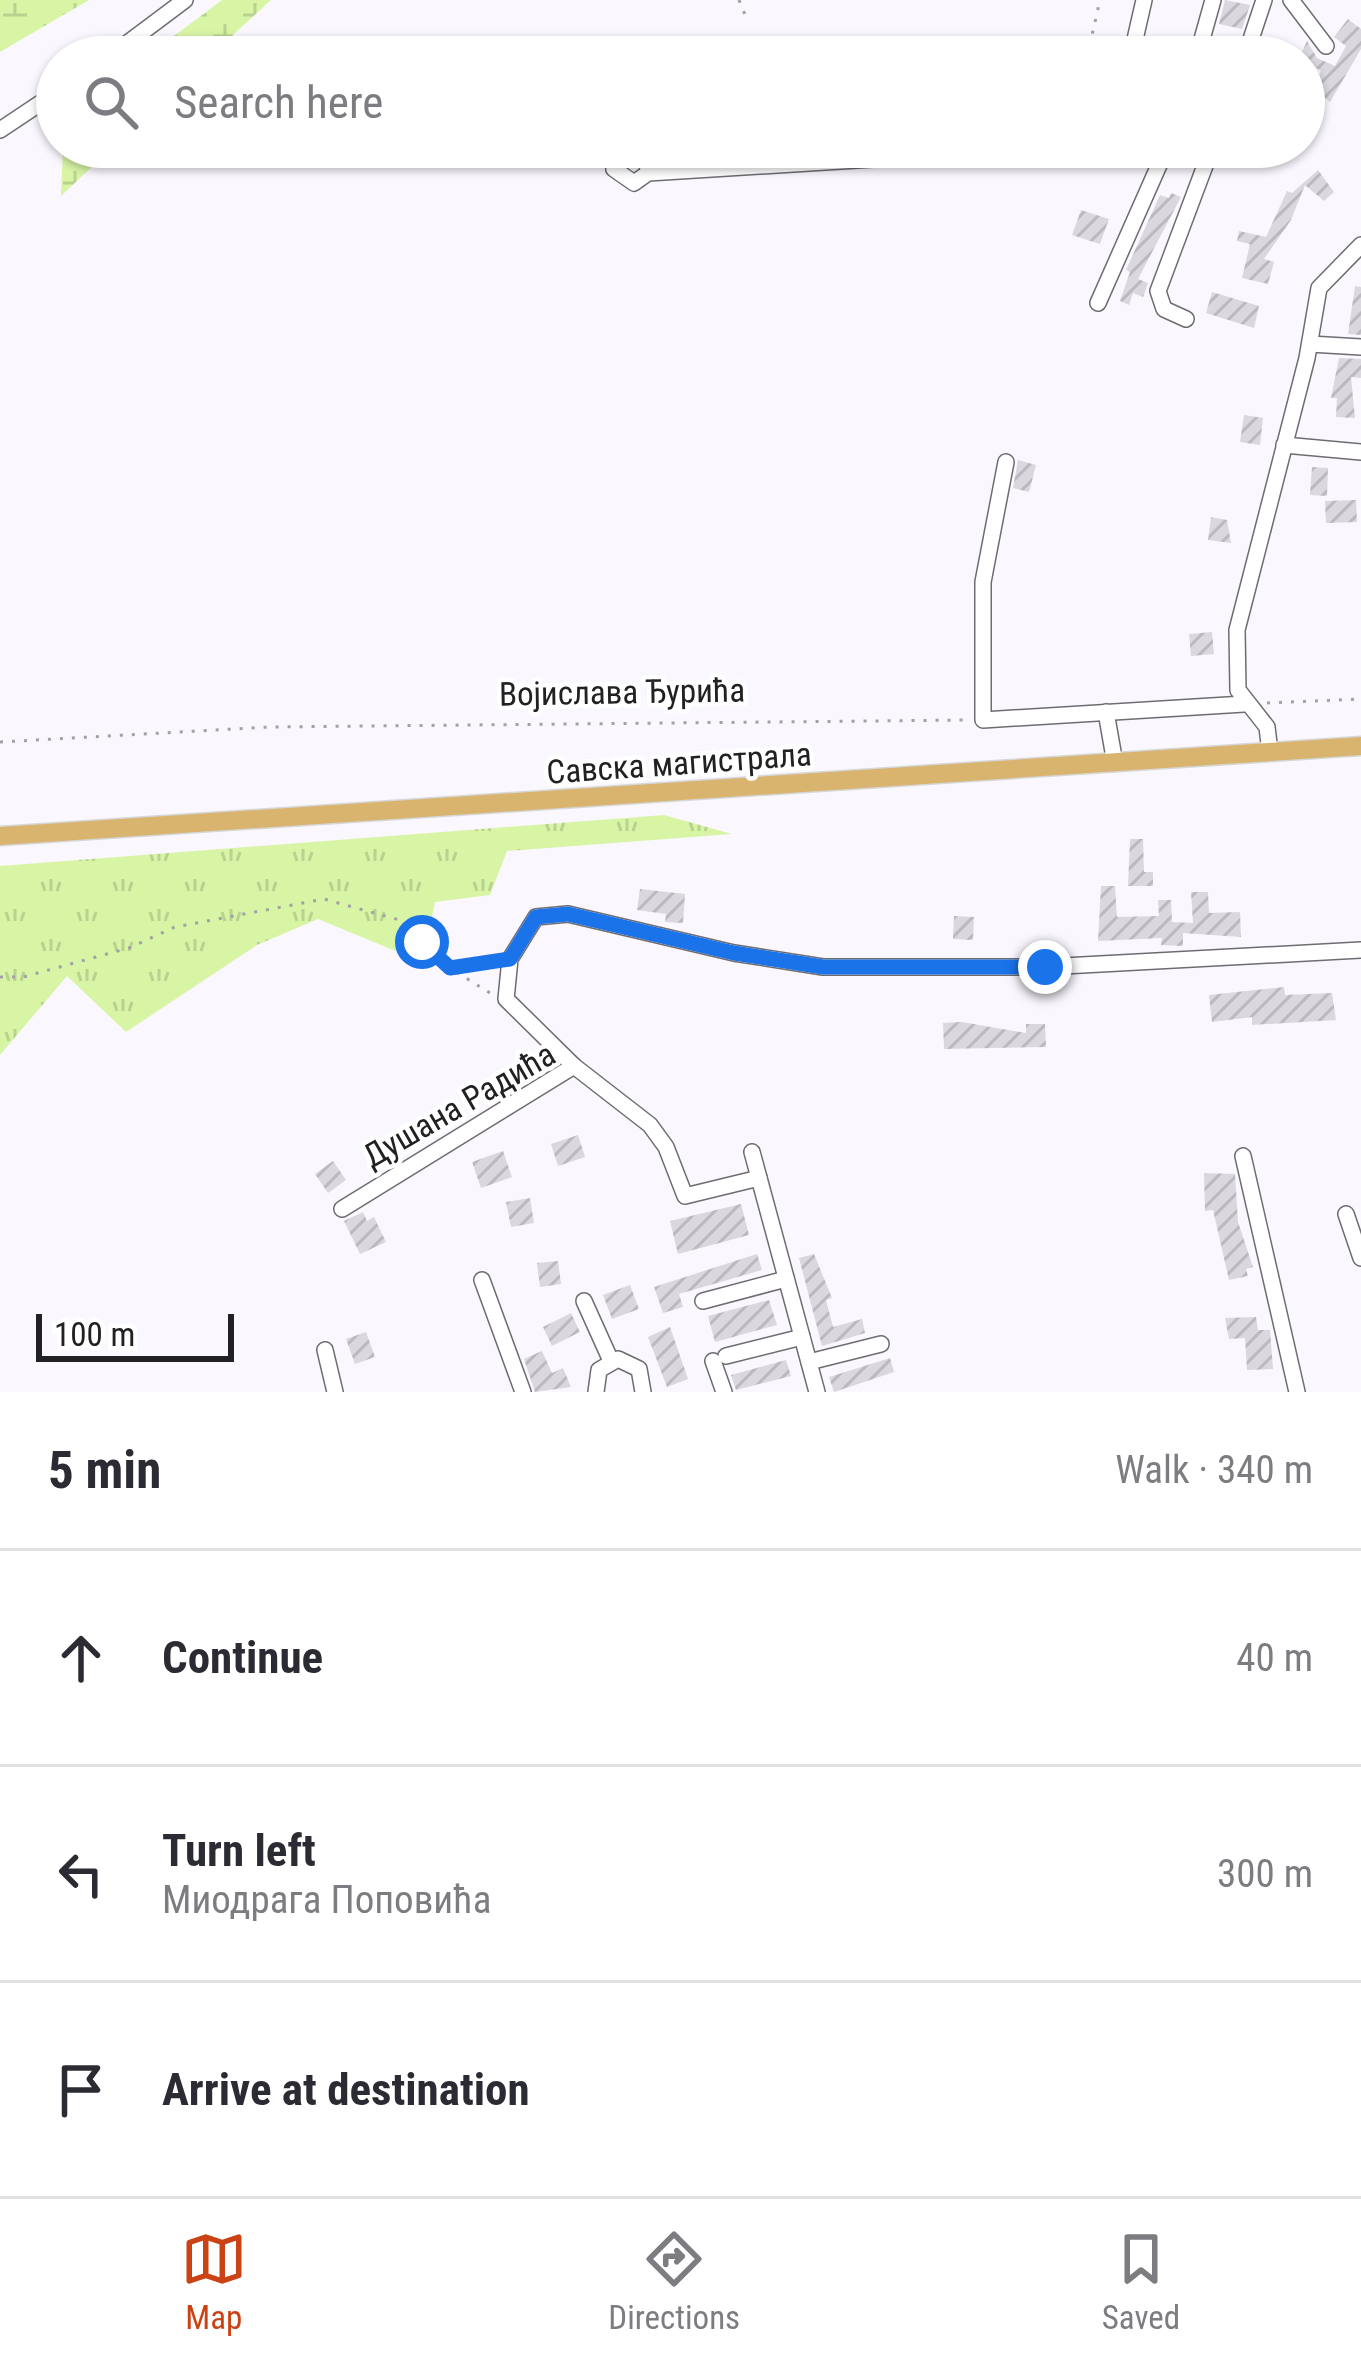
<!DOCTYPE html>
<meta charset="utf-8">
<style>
body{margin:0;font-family:"Roboto Condensed",sans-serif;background:#f2f2f3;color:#2b2b33}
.scale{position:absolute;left:36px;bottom:30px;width:198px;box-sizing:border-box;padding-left:12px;border:6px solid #212022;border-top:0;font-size:33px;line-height:42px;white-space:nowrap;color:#212022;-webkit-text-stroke:9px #fff;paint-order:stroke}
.stop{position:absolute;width:36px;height:36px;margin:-27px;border:9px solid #1a73e8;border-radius:50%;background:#fff}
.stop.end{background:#1a73e8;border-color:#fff;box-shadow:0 3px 12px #0008}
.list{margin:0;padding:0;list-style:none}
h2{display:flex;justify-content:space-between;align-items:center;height:156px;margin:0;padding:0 48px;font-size:51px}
h2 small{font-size:39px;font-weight:400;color:#7c7c81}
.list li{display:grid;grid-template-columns:78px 1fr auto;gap:36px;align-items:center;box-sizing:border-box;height:216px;padding:0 48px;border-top:3px solid #e1e1e2}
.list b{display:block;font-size:45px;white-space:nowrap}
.list p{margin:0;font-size:39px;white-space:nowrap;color:#7c7c81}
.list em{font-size:39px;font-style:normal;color:#7c7c81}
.icon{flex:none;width:66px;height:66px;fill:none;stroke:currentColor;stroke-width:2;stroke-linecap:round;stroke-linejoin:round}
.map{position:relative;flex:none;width:1361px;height:1392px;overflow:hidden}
.search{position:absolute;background:#fff;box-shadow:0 3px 9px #0004;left:36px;right:36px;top:36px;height:132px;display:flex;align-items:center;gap:30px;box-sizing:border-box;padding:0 42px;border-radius:66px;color:#7c7c81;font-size:45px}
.sheet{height:804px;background:#fff}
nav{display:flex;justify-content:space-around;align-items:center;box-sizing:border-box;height:168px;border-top:3px solid #e1e1e2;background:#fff;font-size:33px;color:#7c7c81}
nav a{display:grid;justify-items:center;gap:6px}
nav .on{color:#cb4315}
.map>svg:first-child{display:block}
.grass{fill:url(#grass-tufts)}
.wetland{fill:url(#wetland-marsh)}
.building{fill:url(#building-hatch)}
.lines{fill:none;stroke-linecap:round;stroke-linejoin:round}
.minor-casing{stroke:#6e6c71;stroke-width:18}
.major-casing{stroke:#d7d7d7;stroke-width:21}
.path{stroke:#a2a0a5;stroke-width:3;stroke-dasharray:3 9;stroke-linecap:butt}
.minor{stroke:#fff;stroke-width:15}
.major{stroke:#d8b46f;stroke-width:18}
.route{stroke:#1a73e8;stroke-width:15}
.labels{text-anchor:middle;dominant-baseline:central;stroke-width:9;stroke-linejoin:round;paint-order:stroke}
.street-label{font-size:33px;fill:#212022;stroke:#fff}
</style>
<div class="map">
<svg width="1361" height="1392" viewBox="0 0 1361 1392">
<defs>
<pattern id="grass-tufts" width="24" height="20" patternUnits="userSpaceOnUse" patternTransform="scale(3)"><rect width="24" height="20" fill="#d8f5a6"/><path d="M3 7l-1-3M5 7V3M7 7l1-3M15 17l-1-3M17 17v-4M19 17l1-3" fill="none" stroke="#b9d28f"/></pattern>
<pattern id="wetland-marsh" width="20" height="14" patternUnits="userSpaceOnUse" patternTransform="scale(3)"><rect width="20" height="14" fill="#d8f5a6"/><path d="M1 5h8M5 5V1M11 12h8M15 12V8" fill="none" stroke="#b9d28f"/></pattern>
<pattern id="building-hatch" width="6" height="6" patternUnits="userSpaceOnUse" patternTransform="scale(3)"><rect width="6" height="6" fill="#dad8de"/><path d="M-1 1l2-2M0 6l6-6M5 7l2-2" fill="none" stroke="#bbb9be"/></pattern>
</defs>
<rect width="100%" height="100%" fill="#faf7fe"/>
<polygon class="grass" points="664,815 732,834 507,851 490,895 435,902 422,962 318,919 257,945 126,1032 67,976 0,1055 0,866"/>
<g class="wetland">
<polygon points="0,0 89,0 0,52"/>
<polygon points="222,0 271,0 209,57 146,57"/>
<polygon points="63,147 113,147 61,196"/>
</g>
<g class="building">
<polygon points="1225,0 1250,5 1242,29 1219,24"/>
<polygon points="1348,19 1361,29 1361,49 1330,102 1313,88 1321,71 1300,57 1307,41 1317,58 1335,66 1346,46 1334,37"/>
<polygon points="1318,170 1334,192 1324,201 1305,185 1291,220 1264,259 1274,262 1268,284 1242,278 1250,244 1237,241 1239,231 1266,237 1287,191 1292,193"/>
<polygon points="1171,193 1181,197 1138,279 1148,283 1143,297 1133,293 1129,305 1120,301 1130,272 1126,270 1160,195 1169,198"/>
<polygon points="1081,210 1109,219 1100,244 1072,235"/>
<polygon points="1355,286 1361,287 1361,335 1348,334"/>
<polygon points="1212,292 1259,306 1254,328 1206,313"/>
<polygon points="1339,358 1361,359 1361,378 1351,377 1355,418 1336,417 1337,398 1331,398"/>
<polygon points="1244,415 1263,418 1260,445 1240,442"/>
<polygon points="1018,460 1036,465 1029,492 1013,488"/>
<polygon points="1312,467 1328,468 1327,496 1310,495"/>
<polygon points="1356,500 1357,522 1326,523 1325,501"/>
<polygon points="1211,517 1227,520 1231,543 1208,540"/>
<polygon points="1212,632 1214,654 1191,656 1189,634"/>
<polygon points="1130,839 1143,839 1144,872 1153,872 1153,886 1128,886"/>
<polygon points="1101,886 1115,886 1117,917 1159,916 1158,900 1171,900 1172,922 1193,923 1191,892 1208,892 1209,913 1240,912 1241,937 1183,933 1183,946 1161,945 1162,938 1098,941"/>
<polygon points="640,889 685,894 683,923 665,922 666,914 637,910"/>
<polygon points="954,916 974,917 973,940 953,939"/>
<polygon points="1284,987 1285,995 1332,993 1336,1020 1252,1025 1252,1017 1212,1022 1209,995"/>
<polygon points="962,1022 1026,1033 1026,1024 1045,1024 1046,1047 944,1049 943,1023"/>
<polygon points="578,1135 585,1157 558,1166 551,1144"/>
<polygon points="503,1151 512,1177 481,1188 472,1162"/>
<polygon points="333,1161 346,1180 328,1193 315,1174"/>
<polygon points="1204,1173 1235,1174 1238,1222 1253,1267 1246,1269 1248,1276 1229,1280 1213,1210 1205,1211"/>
<polygon points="530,1198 534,1223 511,1227 506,1202"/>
<polygon points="741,1204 749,1235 678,1254 670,1221"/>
<polygon points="363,1212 367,1221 374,1217 386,1242 360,1254 344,1221"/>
<polygon points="757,1254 762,1270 679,1294 683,1307 663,1313 654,1287"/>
<polygon points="814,1254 832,1298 826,1300 833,1327 862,1319 865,1333 822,1346 799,1258"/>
<polygon points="558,1261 561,1284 540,1287 537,1263"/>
<polygon points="630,1285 639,1309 612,1319 603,1295"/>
<polygon points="769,1300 777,1325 715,1342 708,1316"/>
<polygon points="571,1313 580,1332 552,1346 543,1327"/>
<polygon points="1256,1317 1258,1330 1270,1330 1273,1369 1247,1370 1245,1338 1229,1339 1225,1318"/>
<polygon points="670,1327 688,1379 667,1387 648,1337"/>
<polygon points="366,1332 375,1357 355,1364 346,1339"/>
<polygon points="542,1351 552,1373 563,1368 571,1387 535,1392 524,1359"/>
<polygon points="890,1358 894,1372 834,1392 829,1377"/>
<polygon points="786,1360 791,1376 736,1390 731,1375"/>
</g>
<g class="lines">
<g class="minor-casing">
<g id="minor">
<polyline points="1291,0 1326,46"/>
<polyline points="109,57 185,0"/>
<polyline points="1131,57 1144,0"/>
<polyline points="1197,57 1213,0"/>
<polyline points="1245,57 1264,0"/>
<polyline points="0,130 57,92"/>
<polyline points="630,147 618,153 614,169 634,183 648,173 1066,147"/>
<polyline points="635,147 647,156 648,173"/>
<polyline points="1098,303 1167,147"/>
<polyline points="1186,319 1164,309 1158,291 1212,147"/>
<polyline points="1310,344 1361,347"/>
<polyline points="1284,445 1361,452"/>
<polyline points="1006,462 983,582 983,720 1244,704"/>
<polyline points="1106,712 1115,763"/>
<polyline points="1270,752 1267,727 1238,690 1237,630 1307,358 1319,288 1361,245"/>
<polyline points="574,1066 506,999 510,959 536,917 568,914 734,953 823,967 1045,967 1361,950"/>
<polyline points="752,1152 817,1392"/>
<polyline points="1243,1156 1297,1392"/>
<polyline points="342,1209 574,1066 650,1125 666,1147 685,1196 759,1178"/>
<polyline points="1346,1214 1361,1258"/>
<polyline points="482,1280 523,1392"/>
<polyline points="584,1301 611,1361"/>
<polyline points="703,1301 786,1279"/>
<polyline points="325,1350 335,1392"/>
<polyline points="726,1356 802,1337"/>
<polyline points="713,1361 724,1392"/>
<polyline points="809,1362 881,1344"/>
<polyline points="596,1392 599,1370 618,1359 639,1369 643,1392"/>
</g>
</g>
<g class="major-casing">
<polyline id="major" points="0,836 1361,746"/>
</g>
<g class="path">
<polyline points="739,0 748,22"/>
<polyline points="1037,57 1050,46 1073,57"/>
<polyline points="1087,57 1100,0"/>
<polyline points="1267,703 1361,699"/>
<polyline points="0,742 270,727 969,720"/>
<polyline points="453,968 497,963"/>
<polyline points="0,977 23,977 129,948 175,927 324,899 403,921 437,960 490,993"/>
</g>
<use href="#minor" class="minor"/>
<use href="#major" class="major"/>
</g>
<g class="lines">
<polyline class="route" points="422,942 450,968 510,959 536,917 568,914 734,953 823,967 1045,967"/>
</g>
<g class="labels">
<g class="street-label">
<text transform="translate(622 692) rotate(-1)">Војислава Ђурића</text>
<text transform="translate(679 763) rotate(-4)">Савска магистрала</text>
<text transform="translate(459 1105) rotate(-30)">Душана Радића</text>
</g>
</g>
</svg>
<div class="scale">100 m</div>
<div class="stop" style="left:422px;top:942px"></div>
<div class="stop end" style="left:1045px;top:967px"></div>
<div class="search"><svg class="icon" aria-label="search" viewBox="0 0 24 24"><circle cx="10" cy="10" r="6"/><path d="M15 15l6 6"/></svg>Search here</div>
</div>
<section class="sheet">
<h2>5 min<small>Walk · 340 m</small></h2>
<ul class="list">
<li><svg class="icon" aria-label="ahead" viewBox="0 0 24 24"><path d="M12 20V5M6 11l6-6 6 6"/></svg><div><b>Continue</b></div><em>40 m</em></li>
<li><svg class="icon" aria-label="left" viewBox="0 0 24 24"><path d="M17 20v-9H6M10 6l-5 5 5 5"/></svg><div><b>Turn left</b><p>Миодрага Поповића</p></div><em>300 m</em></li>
<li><svg class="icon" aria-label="arrive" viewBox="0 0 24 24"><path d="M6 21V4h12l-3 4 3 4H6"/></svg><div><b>Arrive at destination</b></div></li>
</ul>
</section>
<nav>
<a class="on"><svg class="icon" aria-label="map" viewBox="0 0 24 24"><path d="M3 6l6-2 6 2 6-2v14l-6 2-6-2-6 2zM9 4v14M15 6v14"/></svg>Map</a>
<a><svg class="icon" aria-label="directions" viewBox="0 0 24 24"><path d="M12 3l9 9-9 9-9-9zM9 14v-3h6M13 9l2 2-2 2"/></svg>Directions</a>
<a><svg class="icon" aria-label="saved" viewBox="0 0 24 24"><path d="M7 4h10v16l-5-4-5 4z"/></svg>Saved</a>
</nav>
